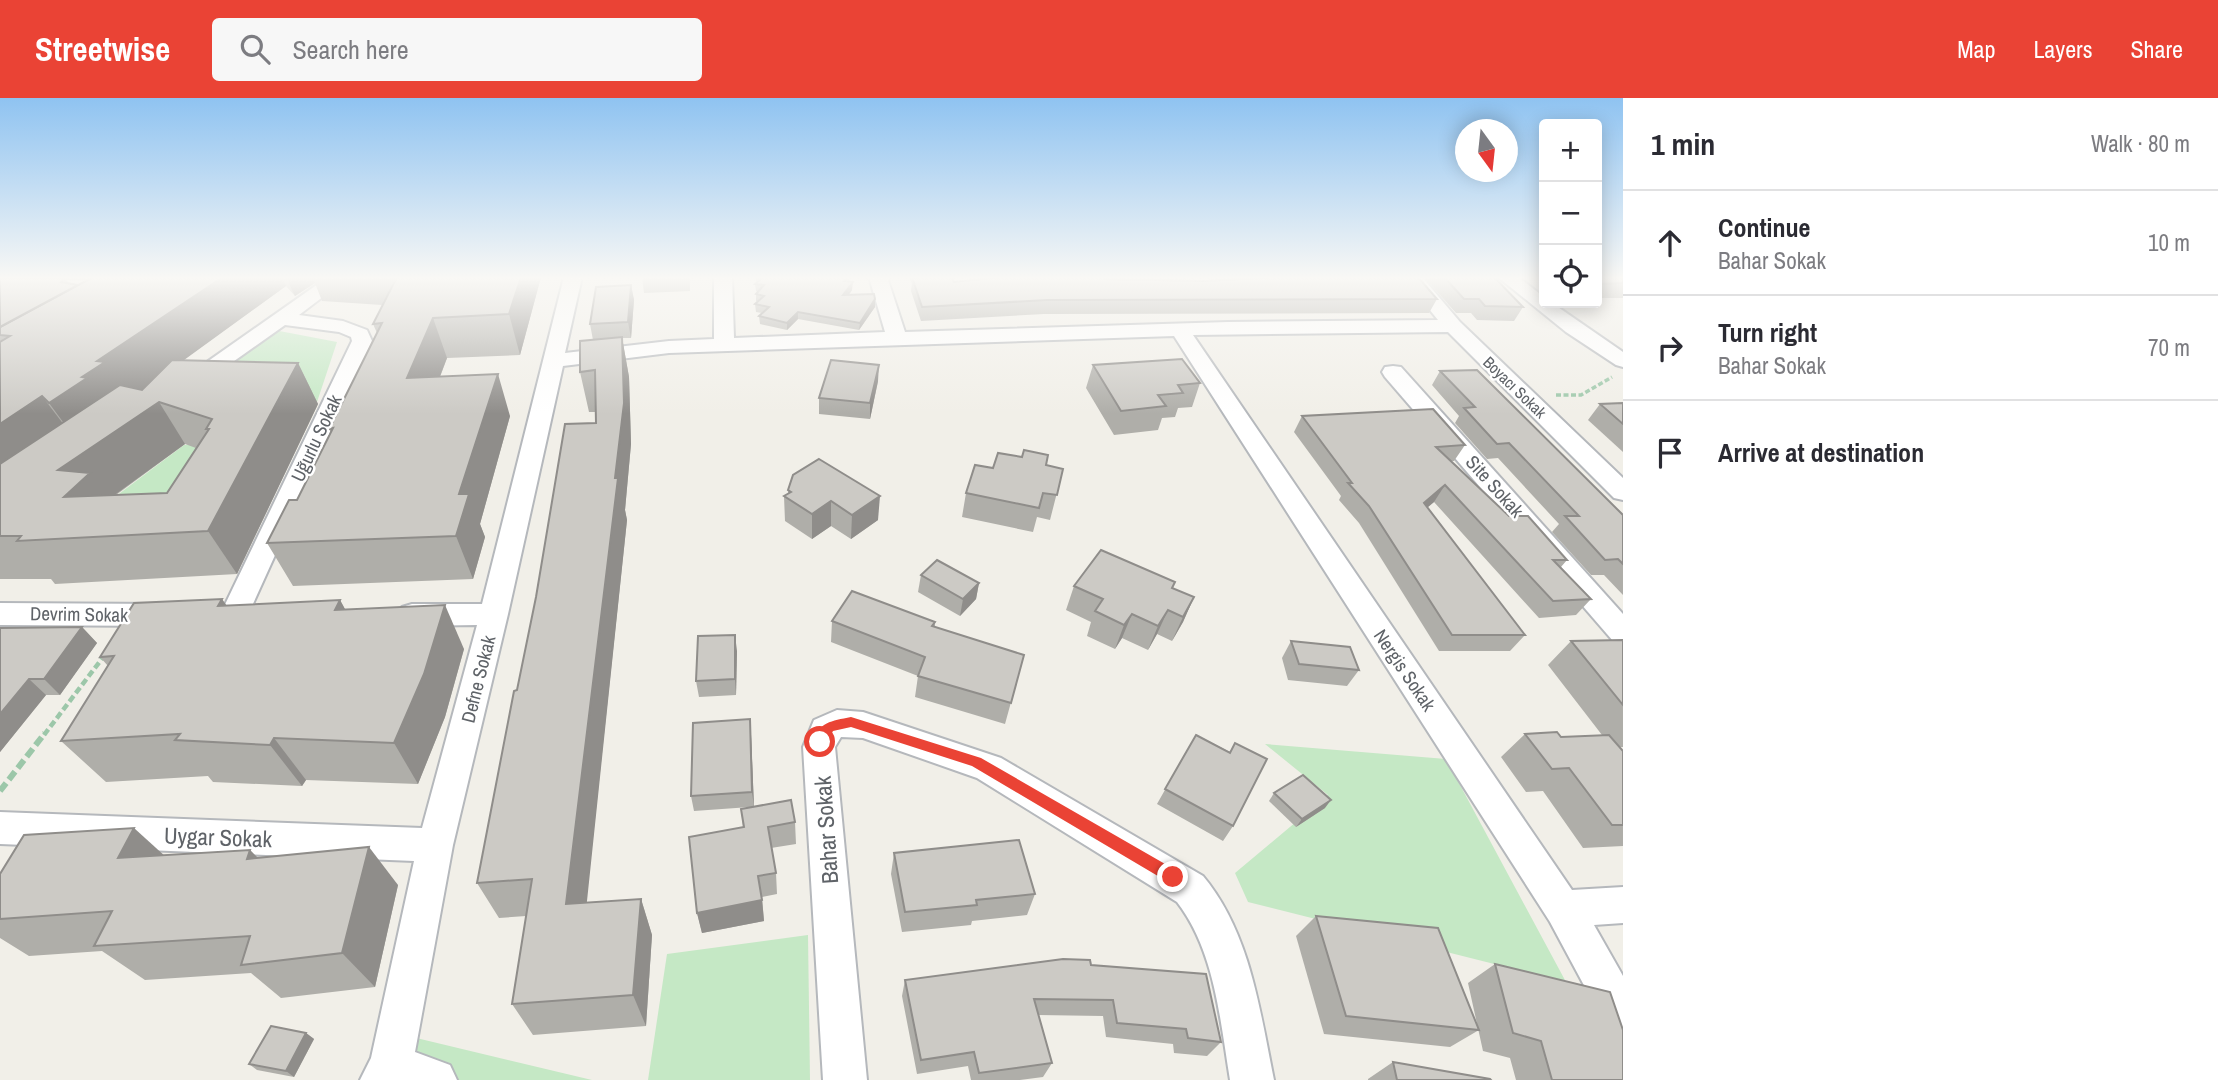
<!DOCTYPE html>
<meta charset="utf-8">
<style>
body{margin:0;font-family:"Archivo Narrow",sans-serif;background:#f7f7f7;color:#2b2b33}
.controls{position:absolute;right:21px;top:21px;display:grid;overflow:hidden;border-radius:7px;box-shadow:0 4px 18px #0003}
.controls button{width:63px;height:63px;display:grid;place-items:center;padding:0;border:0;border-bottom:2px solid #e1e1e2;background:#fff;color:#2b2b33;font:35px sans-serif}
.compass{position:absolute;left:1455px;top:21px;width:63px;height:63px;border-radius:50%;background:#fff;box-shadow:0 4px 18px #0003;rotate:165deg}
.stop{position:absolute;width:21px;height:21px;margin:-16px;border:5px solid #ea4335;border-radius:50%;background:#fff}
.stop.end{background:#ea4335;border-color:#fff;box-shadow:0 2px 7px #0008}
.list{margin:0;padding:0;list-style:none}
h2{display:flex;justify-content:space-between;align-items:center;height:91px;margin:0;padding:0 28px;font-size:30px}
h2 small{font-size:23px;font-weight:400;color:#7c7c81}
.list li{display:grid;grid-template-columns:46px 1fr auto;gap:21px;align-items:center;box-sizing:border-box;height:105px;padding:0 28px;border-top:2px solid #e1e1e2}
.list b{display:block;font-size:26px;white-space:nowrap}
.list p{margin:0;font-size:23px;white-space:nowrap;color:#7c7c81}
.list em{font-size:23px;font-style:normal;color:#7c7c81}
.icon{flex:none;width:38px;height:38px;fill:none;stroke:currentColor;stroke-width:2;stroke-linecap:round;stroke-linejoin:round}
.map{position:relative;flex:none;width:1623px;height:982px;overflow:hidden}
header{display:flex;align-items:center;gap:42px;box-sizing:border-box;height:98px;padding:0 35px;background:#ea4335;color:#fff}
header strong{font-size:33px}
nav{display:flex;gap:38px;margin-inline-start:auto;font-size:24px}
.search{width:490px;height:63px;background:#f7f7f7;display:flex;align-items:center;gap:18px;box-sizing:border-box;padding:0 24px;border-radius:7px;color:#7c7c81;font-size:26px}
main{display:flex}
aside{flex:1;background:#fff}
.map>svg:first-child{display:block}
.green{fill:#c5e8c5}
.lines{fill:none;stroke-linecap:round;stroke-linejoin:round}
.minor-casing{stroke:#b5b8bc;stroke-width:4}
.path-far2{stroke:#9cc7a9;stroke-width:3.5;stroke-dasharray:5 2.5;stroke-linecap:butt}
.path-far1{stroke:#9cc7a9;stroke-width:4.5;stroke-dasharray:7 3.5;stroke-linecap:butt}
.path{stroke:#9cc7a9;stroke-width:6;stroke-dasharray:10 4.5;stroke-linecap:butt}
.minor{fill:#fff;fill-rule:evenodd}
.wall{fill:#afaea9;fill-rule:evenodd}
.shaded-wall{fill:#8f8d8a}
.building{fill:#cccac5;stroke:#8f8d8a;stroke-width:2;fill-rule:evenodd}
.route{fill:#ea4335}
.labels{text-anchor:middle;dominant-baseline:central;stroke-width:5;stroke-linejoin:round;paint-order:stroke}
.far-street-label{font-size:16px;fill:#5f6368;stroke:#fff}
.street-label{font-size:19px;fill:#5f6368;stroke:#fff}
.near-street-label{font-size:23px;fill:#5f6368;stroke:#fff}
</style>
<header>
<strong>Streetwise</strong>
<div class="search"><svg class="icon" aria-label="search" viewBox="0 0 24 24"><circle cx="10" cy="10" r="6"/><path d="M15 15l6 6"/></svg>Search here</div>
<nav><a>Map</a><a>Layers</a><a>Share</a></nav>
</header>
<main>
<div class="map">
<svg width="1623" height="982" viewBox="0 0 1623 982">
<rect width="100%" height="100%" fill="#f1efe8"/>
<g class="green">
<polygon points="274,232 337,244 317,304 164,301"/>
<polygon points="184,347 211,347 160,435 67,435"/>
<polygon points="1265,646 1446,661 1566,884 1248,804 1235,775 1328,697"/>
<polygon points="808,837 810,982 648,982 667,856"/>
<polygon points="408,938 592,982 383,982"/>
</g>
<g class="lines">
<g class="minor-casing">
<g id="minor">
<polygon points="328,179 349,179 299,217 343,223 367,232 372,243 247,519 243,527 233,530 223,527 219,519 352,243 351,239 339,234 285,227 196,290 180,290 177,285"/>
<polygon points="564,179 582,179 565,255 669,243 714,241 714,179 732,179 734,240 885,234 869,179 887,179 905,234 1228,224 1438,222 1403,179 1422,179 1460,224 1623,380 1623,402 1614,400 1448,234 1193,237 1572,792 1623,789 1623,825 1594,827 1623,878 1623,938 1608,932 1550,824 1174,238 669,255 563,268 508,516 453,747 415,954 450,967 457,982 360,982 371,960 414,763 0,746 0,714 422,730 477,527 412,528 402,525 398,517 402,509 412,506 482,506"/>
<polygon points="1498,179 1518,179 1544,199 1544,205 1552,205 1623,254 1623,269 1616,267 1566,234"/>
<polygon points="1393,268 1401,269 1623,516 1623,546 1613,543 1385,279 1382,274 1385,269"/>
<polygon points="0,505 165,506 175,509 179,517 175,525 165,528 0,527"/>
<path d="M837 612 863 614 1001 660 1203 778C1250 834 1260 913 1274 982H1230C1220 922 1215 853 1177 804L977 680 863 640 841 639 835 649 867 982H823L803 649 814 622Z"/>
</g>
</g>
<polyline class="path-far2" points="1556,297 1581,297 1612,279"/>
<polyline class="path-far1" points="44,637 104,558"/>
<polyline class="path" points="0,693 45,635"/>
<use href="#minor" class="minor"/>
</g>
<g class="wall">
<path d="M11 179H541L520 257 447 260 440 279 510 318 480 426 485 439 473 481 293 488 267 445 297 402 331 335 329 331 377 235 373 226 382 207 322 203 315 185 295 198 286 188 183 262 298 265 318 306 237 476 55 486 51 481H0V180H12ZM66 182H87L78 187 68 185ZM185 346 196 350 167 395 116 397Z"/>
<polygon points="642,179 690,179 690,193 644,195"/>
<polygon points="756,179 850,179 849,183 852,192 849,197 875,201 875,209 859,232 798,221 787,232 760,226 759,218 762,215 756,214 755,206 758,204 756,203 756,196 758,194 756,193 755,186 757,184 756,183"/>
<polygon points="909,179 951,179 954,184 994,180 994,179 1103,179 1104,181 1204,183 1258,180 1257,179 1418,179 1437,201 1429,215 1044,216 921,223 911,193 912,185"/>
<polygon points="1424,179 1494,179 1523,209 1514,223 1477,222 1471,215 1456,215"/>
<rect x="1597" y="179" width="26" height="21"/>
<polygon points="631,187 634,202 631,240 622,240 629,279 631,346 625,412 627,422 586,805 641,801 652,837 646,928 533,937 512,906 526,818 499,820 477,785 517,592 596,325 596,314 589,314 580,274 593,242 590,226"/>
<polygon points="1093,267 1200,285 1192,309 1178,310 1175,319 1162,320 1158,332 1114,337 1086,290"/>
<polygon points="1440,273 1623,417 1623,497 1604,477 1591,477 1552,434 1559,426 1498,360 1487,361 1455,325 1459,318 1432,287"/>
<polygon points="878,283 870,321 819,316 819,300"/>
<polygon points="1623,305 1623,354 1588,322 1600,306"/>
<polygon points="1302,318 1465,347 1454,363 1451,363 1509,418 1567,462 1561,469 1591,501 1576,517 1539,520 1434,404 1427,410 1525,537 1510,553 1439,553 1359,425 1339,402 1341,398 1294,334"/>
<polygon points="1046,367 1063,371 1050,422 1037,419 1033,434 962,419 966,395"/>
<polygon points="793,377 878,422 851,441 831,428 812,441 785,423 784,398 788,396 788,392"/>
<polygon points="921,477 979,485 976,501 960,518 918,494"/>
<polygon points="1175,484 1172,490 1194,499 1183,524 1172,543 1157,536 1148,552 1122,540 1115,551 1087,538 1091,524 1066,512 1074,488"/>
<polygon points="222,501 226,508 340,502 345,512 464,551 445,619 418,686 306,682 302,688 213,684 208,678 106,684 61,643 108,568 100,559"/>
<polygon points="832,523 935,524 935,529 1024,557 1005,626 915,599 918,578 831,544"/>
<polygon points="82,529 97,545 60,597 46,597 0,654 0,530"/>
<polygon points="1623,542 1623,649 1619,649 1623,653 1623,748 1583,750 1543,693 1526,694 1501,659 1525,636 1561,639 1602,637 1548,567 1571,543"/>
<polygon points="1291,543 1359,572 1347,588 1288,582 1282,560"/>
<polygon points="737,553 736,597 699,599 696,583"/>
<polygon points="751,637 754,708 795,724 796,746 771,750 776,775 777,796 762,799 764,823 702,835 697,815 743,729 741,711 750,709 694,713 691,698"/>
<polygon points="1196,637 1230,654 1235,645 1233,728 1223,743 1157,706"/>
<polygon points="1274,695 1325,710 1296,729 1269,703"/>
<polygon points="250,752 258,760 398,787 375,889 281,900 251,875 145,882 102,853 29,858 0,840 0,776 164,757"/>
<polygon points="894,755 1035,796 1027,817 972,823 971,827 902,834 891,776"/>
<polygon points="1316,818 1479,932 1450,949 1324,936 1296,838"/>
<polygon points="1495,866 1623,982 1516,982 1510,960 1483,953 1468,885"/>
<polygon points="1091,867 1221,944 1207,958 1174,955 1173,946 1106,939 1103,918 1038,917 1052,965 1043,979 1020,982 971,982 968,968 917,976 902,898 905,882"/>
<polygon points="306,935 314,941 294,979 257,972 249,966"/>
<polygon points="1393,964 1491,982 1368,982 1368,981"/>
</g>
<g class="shaded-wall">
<polygon points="223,179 282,179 286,188 129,302 80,347 49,305 82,279 97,263"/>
<polygon points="286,179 312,179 315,185 295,198"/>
<polygon points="521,179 541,179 520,257 509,216"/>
<polygon points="853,184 852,192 843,204 843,197"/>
<polygon points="631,187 634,202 631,240 628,224"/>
<polygon points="875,201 875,209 859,232 860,225"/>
<polygon points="798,214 798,221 787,232 787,225"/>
<polygon points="433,220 447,260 423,322 407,280"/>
<polygon points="622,239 629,279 631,346 625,412 627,422 583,841 566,806 615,380"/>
<polygon points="298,265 318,306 237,476 208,433"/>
<polygon points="879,267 878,283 870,321 870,305"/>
<polygon points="498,276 510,318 480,426 485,439 473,481 456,438 459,396"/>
<polygon points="42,298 74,340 0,394 0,326"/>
<polygon points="159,304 185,346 109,401 64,399 58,372"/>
<polygon points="1445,387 1434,404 1413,421 1424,405"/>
<polygon points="880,398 878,422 851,441 852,417"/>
<polygon points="831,403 831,428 812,441 812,416"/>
<polygon points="979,485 976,501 960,518 963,501"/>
<polygon points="1194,499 1183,524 1172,543 1183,519"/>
<polygon points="222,501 252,544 218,508"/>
<polygon points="340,502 364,545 335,512"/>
<polygon points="445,507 464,551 445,619 418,686 394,645"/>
<polygon points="1168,512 1157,536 1148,552 1158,528"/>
<polygon points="1132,516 1122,540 1115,551 1124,527"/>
<polygon points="82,529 97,545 60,597 44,581"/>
<polygon points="735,537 737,553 736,597 735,581"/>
<polygon points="29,581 46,597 0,654 0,616"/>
<polygon points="750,621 751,637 754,709 752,694"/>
<polygon points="274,640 306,682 302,688 270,647"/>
<polygon points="1331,702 1325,710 1296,729 1302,721"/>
<polygon points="134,730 177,769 118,760"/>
<polygon points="369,749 398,787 375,889 342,855"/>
<polygon points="250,752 287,790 247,761"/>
<polygon points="641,801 652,837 646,928 633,897"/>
<polygon points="762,802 764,823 702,835 697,815"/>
<polygon points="306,935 314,941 294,979 286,973"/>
</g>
<g class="building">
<polygon points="93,179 223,179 97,263 105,264 82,279 87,280 49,305 42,298 0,326 0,244 10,238 0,237 0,229"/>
<polygon points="397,179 521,179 509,216 433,220 407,280 498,276 459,396 469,396 456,438 267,445 289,402 297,402 333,330 329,331 382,225 373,226"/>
<polygon points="763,179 847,179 844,183 853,184 843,197 874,196 875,201 860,225 798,214 787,225 759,218 769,209 755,206 764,198 756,196 764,187 755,186"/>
<polygon points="912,179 917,180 917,179 951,179 954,184 1000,179 1103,179 1104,181 1204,183 1276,179 1418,179 1437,201 1047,202 922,209"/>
<polygon points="1444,179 1494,179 1523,209 1485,208 1479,201 1464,201"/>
<polygon points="1597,179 1623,179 1623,185 1597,186"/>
<polygon points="0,180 65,180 61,184 78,187 0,229"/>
<polygon points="631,187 628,224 590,226 596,189"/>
<polygon points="622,239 624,305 615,380 618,380 566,806 641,801 633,897 512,906 532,781 477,785 514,593 517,592 536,499 565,326 596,325 595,272 580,274 580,243"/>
<polygon points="1182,261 1200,285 1178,287 1183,295 1158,297 1166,308 1121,313 1093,267"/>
<path d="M172 262 298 265 208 433 17 443 21 438H0V366L120 287 142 292ZM159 304 212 321 206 331H209L167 395 64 399 90 375 58 372Z"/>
<polygon points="831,262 879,267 870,305 819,300"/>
<polygon points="1477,272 1623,417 1623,466 1618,461 1605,462 1565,418 1579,418 1509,345 1497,346 1464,310 1475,309 1440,273"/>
<polygon points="1623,305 1623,326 1600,306"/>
<polygon points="1433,311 1465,347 1436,349 1509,418 1528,418 1567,462 1553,462 1591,501 1553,503 1445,387 1424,405 1525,537 1452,537 1369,408 1348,385 1352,385 1302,318"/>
<polygon points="1024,352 1048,357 1046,367 1063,371 1057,397 1043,395 1039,410 966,395 975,367 993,370 998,355 1022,359"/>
<polygon points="819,361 880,398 852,417 831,403 812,416 784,398 791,394 788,392 793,377"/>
<polygon points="1101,452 1175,484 1172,490 1194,499 1183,519 1168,512 1158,528 1132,516 1124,527 1095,513 1103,501 1074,488"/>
<polygon points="937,462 979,485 963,501 921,477"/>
<polygon points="852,493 935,524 932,528 1024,557 1011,605 918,578 925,559 832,523"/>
<polygon points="222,501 218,508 340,502 335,512 445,507 424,576 394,645 274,640 270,647 175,642 180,636 61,643 114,558 100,559 134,505"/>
<polygon points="82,529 44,581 29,581 0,616 0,530"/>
<polygon points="735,537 735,581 696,583 698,538"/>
<polygon points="1623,542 1623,607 1571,543"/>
<polygon points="1291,543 1350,549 1359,572 1299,566"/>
<polygon points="750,621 752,694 691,698 693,625"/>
<polygon points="1557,634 1561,639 1609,637 1623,653 1623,727 1612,727 1569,670 1552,671 1525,636"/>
<polygon points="1196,637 1230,655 1235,645 1267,661 1233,728 1165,691"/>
<polygon points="1303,677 1331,702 1302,721 1274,695"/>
<polygon points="791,702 795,724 768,729 776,775 758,778 762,802 697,815 689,739 744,729 741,711"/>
<polygon points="134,730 118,760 250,752 247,761 369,749 342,855 241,867 250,838 94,848 112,813 0,821 0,776 24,737"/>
<polygon points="1019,742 1035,796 976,802 977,807 905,814 894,755"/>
<polygon points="1316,818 1438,830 1479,932 1346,918"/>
<polygon points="1063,861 1090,862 1091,867 1206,876 1221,944 1188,940 1186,931 1117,925 1113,902 1034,901 1052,965 979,975 974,954 921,962 905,882"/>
<polygon points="1495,866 1610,894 1623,932 1623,982 1552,982 1541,943 1513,935"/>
<polygon points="271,928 306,935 286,973 249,966"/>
<polygon points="1393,964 1490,981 1491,982 1397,982"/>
</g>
<linearGradient id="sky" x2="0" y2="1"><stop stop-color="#8fc3f1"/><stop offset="0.57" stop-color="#f9f8f5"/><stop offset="1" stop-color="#f9f8f5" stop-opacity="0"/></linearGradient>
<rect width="1623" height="316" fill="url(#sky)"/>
<path class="route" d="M851 619 981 660 1179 774 1181 779 1179 784H1168L972 668 851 629 833 633 825 648H815L813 644C819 624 831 623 851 619Z"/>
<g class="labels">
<g class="far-street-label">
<text transform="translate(1515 289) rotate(44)">Boyacı Sokak</text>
</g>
<g class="street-label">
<text transform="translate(316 340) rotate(-65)">Uğurlu Sokak</text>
<text transform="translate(1495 388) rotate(48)">Site Sokak</text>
<text transform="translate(79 516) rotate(1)">Devrim Sokak</text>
<text transform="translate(1405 572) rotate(56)">Nergis Sokak</text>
<text transform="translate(478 581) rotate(-76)">Defne Sokak</text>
</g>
<g class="near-street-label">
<text transform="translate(826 732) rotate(-94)">Bahar Sokak</text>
<text transform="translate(218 739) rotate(2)">Uygar Sokak</text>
</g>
</g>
</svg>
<div class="controls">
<button>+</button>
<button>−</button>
<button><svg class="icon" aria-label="locate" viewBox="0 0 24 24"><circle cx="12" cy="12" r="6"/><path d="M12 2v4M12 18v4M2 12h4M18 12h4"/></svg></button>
</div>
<svg class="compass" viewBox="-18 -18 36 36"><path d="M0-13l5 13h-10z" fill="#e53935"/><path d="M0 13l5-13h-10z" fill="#7c7c81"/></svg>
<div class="stop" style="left:820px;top:644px"></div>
<div class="stop end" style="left:1173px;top:779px"></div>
</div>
<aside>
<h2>1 min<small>Walk · 80 m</small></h2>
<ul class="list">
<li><svg class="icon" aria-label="ahead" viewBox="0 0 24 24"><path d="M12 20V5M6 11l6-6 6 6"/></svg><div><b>Continue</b><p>Bahar Sokak</p></div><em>10 m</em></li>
<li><svg class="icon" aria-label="right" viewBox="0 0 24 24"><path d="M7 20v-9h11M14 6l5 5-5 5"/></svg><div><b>Turn right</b><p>Bahar Sokak</p></div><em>70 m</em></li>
<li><svg class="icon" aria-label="arrive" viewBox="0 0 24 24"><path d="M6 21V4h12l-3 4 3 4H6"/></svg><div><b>Arrive at destination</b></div></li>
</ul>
</aside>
</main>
